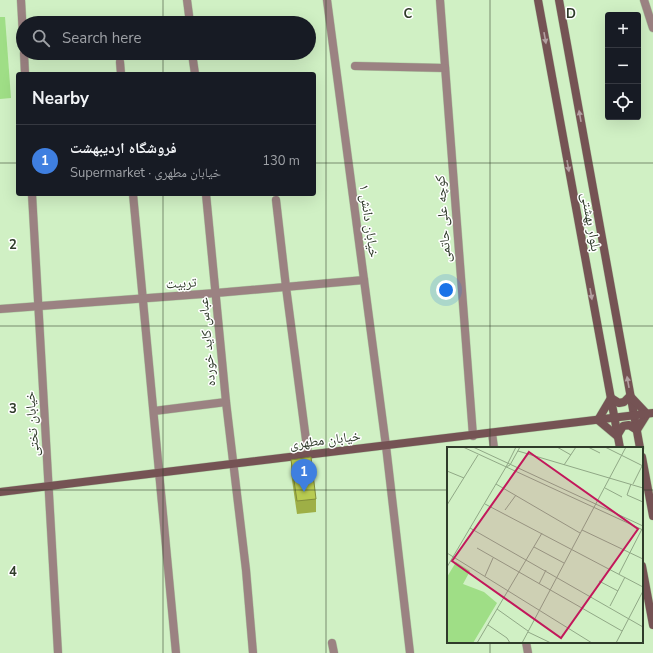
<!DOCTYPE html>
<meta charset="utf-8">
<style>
body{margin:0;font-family:"Nunito Sans","Noto Naskh Arabic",sans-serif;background:#20242c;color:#f1f3f6}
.controls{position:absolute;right:12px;top:12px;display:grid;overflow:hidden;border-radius:4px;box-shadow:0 4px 16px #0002}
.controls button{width:36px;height:36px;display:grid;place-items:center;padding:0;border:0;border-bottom:1px solid #363941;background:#171b24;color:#f1f3f6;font:20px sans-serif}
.you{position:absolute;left:446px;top:290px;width:14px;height:14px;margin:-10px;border:3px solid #fff;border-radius:50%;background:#1a73e8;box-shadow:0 0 0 6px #1a73e833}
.badge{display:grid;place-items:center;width:26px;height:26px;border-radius:50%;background:#9b47b6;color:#fff;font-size:13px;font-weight:700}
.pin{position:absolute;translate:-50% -33px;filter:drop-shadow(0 1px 2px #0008)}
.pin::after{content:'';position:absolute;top:21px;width:14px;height:12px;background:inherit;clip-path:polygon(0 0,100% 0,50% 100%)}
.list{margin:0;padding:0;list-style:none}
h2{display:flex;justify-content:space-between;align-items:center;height:52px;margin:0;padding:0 16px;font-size:17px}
h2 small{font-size:13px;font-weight:400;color:#9ea1a6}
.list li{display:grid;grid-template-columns:26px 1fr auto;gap:12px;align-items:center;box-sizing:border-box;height:72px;padding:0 16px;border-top:1px solid #363941}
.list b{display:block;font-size:15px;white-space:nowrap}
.list p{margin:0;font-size:13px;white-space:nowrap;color:#9ea1a6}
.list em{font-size:13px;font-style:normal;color:#9ea1a6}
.icon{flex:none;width:22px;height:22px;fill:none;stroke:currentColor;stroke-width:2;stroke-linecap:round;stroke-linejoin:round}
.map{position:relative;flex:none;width:653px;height:653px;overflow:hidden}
.search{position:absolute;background:#171b24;box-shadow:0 4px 16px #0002;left:16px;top:16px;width:300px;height:44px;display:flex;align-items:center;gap:10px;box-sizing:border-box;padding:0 14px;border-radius:22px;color:#9ea1a6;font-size:15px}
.panel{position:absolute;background:#171b24;box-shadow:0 4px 16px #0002;left:16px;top:72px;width:300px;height:124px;border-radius:4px}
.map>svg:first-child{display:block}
.green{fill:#9fde86}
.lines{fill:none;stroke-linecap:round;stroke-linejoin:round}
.lane-casing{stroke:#b0cca5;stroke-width:9}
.street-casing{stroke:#b0cca5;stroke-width:9}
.secondary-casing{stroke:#b0cca5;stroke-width:9}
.lane{stroke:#9b8282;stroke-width:8}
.street{stroke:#9b8282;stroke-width:8}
.secondary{stroke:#755354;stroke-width:8}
.wall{fill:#9eaf46}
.building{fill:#b8cb51;stroke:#818e39}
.oneway{fill:#b3a0a1}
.grid{fill:none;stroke:#2f3b2a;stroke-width:1;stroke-opacity:0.55}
.labels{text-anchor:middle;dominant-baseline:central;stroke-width:3;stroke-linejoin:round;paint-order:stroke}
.street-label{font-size:14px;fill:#2f3b2a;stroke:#fff}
.inset-road{fill:none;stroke:#90a886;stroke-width:1}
.view{fill:#c2185b;fill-opacity:0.15;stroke:#c2185b;stroke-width:2}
.inset-edge{fill:none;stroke:#2f3b2a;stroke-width:2}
.grid-label{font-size:13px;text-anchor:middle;font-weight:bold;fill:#2f3b2a;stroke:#fff;stroke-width:3;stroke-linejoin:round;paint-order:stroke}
</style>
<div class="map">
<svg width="653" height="653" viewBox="0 0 653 653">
<rect width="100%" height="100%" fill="#d0f0c4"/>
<polygon class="green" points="0,17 5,17 11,98 0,99"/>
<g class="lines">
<g class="lane-casing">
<polyline id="lane" points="276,200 286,287"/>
</g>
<g class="street-casing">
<g id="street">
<polyline points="21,0 23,36"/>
<polyline points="187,0 190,23"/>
<polyline points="327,0 386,446 410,653"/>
<polyline points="440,0 473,436"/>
<polyline points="644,0 653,28"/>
<polyline points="24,53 25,74"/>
<polyline points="192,53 195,74"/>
<polyline points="120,62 121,74"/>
<polyline points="355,66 445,68"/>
<polyline points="32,194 58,653"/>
<polyline points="133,194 176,653"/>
<polyline points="206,194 226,402 246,570 253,653"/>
<polyline points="286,287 308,455"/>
<polyline points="0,309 216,293 364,280"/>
<polyline points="154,411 226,402"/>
<polyline points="492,433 494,448"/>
<polyline points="526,642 528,653"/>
<polyline points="332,643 334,653"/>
</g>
</g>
<g class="secondary-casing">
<g id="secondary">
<polyline points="538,0 620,448"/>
<polyline points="559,0 640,448"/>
<polygon points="630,396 647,414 637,430 629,425 623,426 617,436 598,420 611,398 619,403 624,402"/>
<polyline points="642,457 653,516"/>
<polyline points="0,492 653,413"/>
<polyline points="642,566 653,625"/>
</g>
</g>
<use href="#lane" class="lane"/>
<use href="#street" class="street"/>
<use href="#secondary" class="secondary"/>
</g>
<polygon class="wall" points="291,460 316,499 316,512 297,514 291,473"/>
<polygon class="building" points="311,457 316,499 297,501 291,460"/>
<defs><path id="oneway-solid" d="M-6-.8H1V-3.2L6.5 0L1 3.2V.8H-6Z"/></defs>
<g class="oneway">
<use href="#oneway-solid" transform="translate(545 38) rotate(80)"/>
<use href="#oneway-solid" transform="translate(580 116) rotate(-100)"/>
<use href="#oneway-solid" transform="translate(568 166) rotate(80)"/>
<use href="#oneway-solid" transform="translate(591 294) rotate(80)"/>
<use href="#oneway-solid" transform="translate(628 382) rotate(-100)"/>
</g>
<path class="grid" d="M163 0V23M326 0V653M490 0V448M163 53V74M0 163H18M314 163H653M163 194V653M0 326H653M0 490H448M642 490H653M490 642V653"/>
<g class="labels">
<g class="street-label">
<text transform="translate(443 219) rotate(-94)">کوچه علی حاتمی</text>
<text transform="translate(369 221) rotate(82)">خیابان دانش ۱</text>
<text transform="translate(591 222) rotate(80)">بلوار بهشتی</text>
<text transform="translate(181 283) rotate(-4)">تربیت</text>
<text transform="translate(207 342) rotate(-95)">عباس کاید خورده</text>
<text transform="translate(32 424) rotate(-94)">خیابان تختی</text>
<text transform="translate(325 440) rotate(-7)">خیابان مطهری</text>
</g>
</g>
<g transform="translate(447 447)">
<rect width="196" height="196" fill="#d0f0c4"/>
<path d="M9 115 23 124 16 137 37 145 50 156 26 196H0V130Z" fill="#9fde86"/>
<path class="inset-road" d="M16 0 196 83M26 0 196 79M69 0 59 20 63 18 73 0M110 0 124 8M141 0 153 6M158 0 196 19M71 4 196 41M117 18 129 0M0 24 17 31M49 37 133 86M184 37 180 48 196 55M186 37 196 17M158 41 175 50M38 57 196 140M0 58 31 8M58 63 69 48M23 81 196 180M135 83 196 112M87 100 117 116M30 101 175 184M0 106 145 196M0 120 59 20M172 127 195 82M38 129 46 111M152 134 171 144M92 137 99 123M163 159 178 130M50 162 81 184M41 178 60 191 63 196M81 185 104 196M30 196 95 86M75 196 179 0M169 196 196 144"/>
<path class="view" d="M82 5 191 82 114 191 5 114Z"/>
<rect width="196" height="196" class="inset-edge"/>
</g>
<g class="grid-label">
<text x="408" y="18">C</text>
<text x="571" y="18">D</text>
<text x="13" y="249">2</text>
<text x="13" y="413">3</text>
<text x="13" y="576">4</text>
</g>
</svg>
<div class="controls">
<button>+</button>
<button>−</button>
<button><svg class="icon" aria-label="locate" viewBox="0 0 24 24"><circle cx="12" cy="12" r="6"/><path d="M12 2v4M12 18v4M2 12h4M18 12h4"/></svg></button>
</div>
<div class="you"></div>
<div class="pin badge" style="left:304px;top:492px;background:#3f7fe0">1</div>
<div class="search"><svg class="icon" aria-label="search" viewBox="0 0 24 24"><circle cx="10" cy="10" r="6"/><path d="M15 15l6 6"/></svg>Search here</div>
<section class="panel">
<h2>Nearby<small></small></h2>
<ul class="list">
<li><span class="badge" style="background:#3f7fe0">1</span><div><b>فروشگاه اردیبهشت</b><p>Supermarket · خیابان مطهری</p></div><em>130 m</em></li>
</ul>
</section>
</div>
